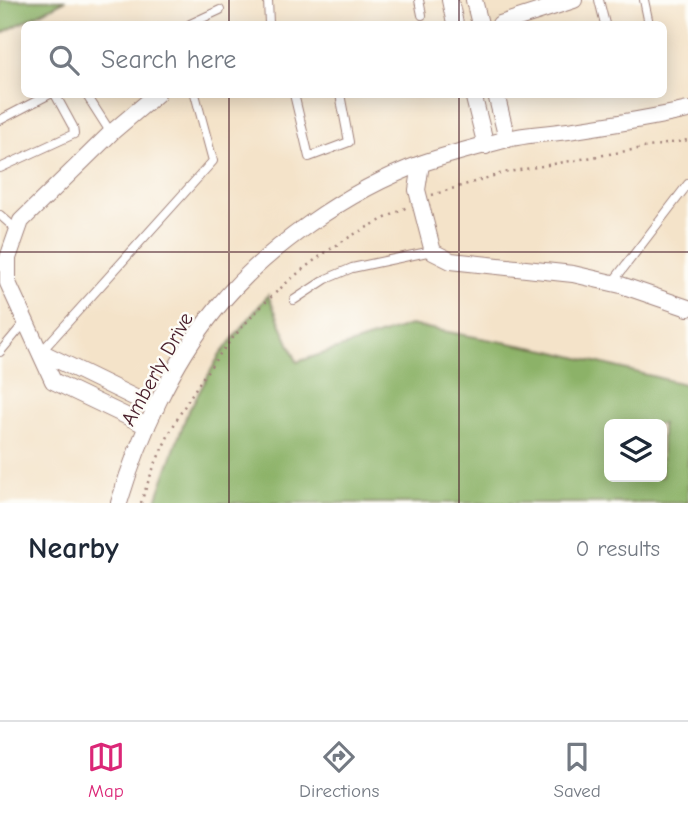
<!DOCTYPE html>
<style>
body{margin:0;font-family:"Comic Neue",sans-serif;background:#f2f2f3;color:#1f2937}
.controls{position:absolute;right:21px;bottom:21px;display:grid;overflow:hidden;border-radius:10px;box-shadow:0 4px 18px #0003}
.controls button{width:63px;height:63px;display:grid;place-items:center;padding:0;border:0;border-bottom:2px solid #e0e1e3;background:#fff;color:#1f2937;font:35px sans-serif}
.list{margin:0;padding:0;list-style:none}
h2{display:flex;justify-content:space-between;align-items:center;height:91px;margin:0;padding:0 28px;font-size:30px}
h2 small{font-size:23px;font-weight:400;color:#747a83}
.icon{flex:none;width:38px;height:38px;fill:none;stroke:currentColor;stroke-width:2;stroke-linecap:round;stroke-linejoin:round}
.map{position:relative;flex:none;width:688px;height:503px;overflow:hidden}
.search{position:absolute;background:#fff;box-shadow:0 4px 18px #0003;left:21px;right:21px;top:21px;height:77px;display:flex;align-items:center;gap:18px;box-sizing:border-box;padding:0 24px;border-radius:10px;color:#747a83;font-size:26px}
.sheet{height:217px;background:#fff}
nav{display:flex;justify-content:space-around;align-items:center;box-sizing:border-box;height:98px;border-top:2px solid #e0e1e3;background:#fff;font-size:19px;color:#747a83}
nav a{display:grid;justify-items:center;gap:4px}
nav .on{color:#db2777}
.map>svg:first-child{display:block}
.forest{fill:#8cb268;stroke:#6b684a;stroke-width:2;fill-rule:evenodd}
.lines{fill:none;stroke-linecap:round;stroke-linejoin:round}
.lane-casing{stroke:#9f817a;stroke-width:10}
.street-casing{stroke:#9f817a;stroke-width:18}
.path{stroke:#9f817a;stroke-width:2.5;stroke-dasharray:2 5;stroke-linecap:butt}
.lane{stroke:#fff;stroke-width:8}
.street{stroke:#fff;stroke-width:16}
.grid{fill:none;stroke:#4a1f2b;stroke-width:2;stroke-opacity:0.55}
.labels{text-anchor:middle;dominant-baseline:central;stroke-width:5;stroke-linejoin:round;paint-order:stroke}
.street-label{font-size:21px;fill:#4a1f2b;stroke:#fdfcf7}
</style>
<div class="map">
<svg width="688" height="503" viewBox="0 0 688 503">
<rect width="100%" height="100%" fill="#fdfcf7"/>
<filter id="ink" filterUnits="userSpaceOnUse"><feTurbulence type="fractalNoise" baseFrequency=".0143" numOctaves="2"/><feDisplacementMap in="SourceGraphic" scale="14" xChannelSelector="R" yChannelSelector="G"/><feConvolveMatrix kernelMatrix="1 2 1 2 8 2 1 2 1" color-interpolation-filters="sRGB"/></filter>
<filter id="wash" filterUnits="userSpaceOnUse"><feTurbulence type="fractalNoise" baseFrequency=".00686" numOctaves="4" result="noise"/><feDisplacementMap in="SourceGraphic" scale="28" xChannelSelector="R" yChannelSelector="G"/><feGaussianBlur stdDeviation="1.57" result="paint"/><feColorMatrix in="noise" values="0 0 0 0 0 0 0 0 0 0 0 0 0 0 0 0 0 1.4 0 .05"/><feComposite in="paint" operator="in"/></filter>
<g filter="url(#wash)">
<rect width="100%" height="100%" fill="#f4e3c9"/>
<g class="forest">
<polygon points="0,0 66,0 0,34"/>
<path d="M268 295 297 362 410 325 547 350 688 385V503H155L187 414 219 356ZM609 424H662V477H609Z"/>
</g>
</g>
<g filter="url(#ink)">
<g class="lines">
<g class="lane-casing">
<g id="lane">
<polyline points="268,0 269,24"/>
<polyline points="419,0 422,15"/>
<polyline points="599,0 605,24"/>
<polyline points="644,0 649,24"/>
<polyline points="190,24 220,10"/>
<polyline points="86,94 111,133"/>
<polyline points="294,94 309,157 349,142 340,94"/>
<polyline points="0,120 50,94"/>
<polyline points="0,168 74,134 73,127 55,94"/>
<polyline points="0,215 17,230"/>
<polyline points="612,283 688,184"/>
<polyline points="294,300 326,279 352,268 432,251"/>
<polyline points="0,352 26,321"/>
<polyline points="41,352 213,161 195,94"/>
</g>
</g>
<g class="street-casing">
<g id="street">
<polyline points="450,0 455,24"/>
<polyline points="474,0 480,24"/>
<polyline points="500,24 574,0"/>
<polyline points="473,94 486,146"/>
<polyline points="496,94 507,139"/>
<polyline points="421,164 417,190 433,252 451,261 573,274 621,285 688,308"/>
<polyline points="41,352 156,408"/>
<polyline points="147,426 53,381 8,283 8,258 21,221 111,133 157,94"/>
<path d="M119 503C139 436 172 363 216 309 264 249 350 189 423 163 449 154 477 147 504 140 524 134 547 134 568 131 608 125 648 119 688 110"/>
</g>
</g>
<g class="path">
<polyline points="432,195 503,173 688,140"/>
<path d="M141 503C172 402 250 299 340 243 361 229 385 219 407 207"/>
</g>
<use href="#lane" class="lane"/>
<use href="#street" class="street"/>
</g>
</g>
<path class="grid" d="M229 0V24M459 0V24M229 94V503M459 94V503M0 252H688"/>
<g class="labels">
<g class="street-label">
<text transform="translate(157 369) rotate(-61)">Amberly Drive</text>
</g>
</g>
</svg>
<div class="controls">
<button><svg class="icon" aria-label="layers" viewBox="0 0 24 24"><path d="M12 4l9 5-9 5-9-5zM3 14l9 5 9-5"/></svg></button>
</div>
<div class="search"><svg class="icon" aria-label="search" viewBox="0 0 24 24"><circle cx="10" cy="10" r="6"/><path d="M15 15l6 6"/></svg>Search here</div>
</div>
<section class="sheet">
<h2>Nearby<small>0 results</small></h2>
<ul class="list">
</ul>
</section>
<nav>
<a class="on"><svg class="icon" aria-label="map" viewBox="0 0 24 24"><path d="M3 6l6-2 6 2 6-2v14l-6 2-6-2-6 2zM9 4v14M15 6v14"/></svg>Map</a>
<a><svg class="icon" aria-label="directions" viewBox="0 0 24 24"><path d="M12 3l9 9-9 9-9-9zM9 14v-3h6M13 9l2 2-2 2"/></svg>Directions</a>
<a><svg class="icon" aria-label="saved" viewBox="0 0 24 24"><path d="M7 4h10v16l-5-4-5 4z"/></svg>Saved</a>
</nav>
